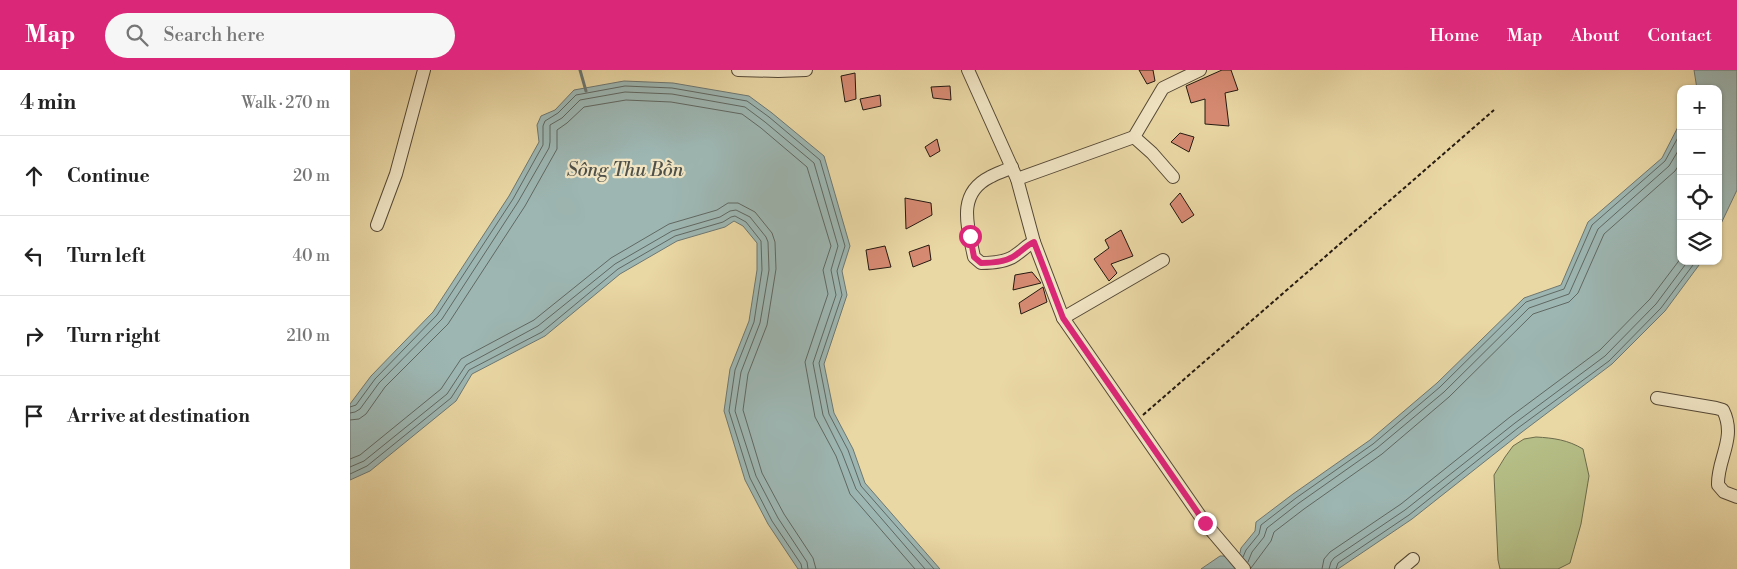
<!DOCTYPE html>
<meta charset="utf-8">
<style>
body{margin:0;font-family:"Libre Bodoni",serif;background:#f6f6f6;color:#222}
.controls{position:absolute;right:15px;top:15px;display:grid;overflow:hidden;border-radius:10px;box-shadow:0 1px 4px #0004}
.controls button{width:45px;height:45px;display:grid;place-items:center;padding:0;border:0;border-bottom:1px solid #e0e0e0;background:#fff;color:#222;font:25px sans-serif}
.stop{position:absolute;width:15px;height:15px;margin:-11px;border:4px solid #db2777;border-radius:50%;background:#fff}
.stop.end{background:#db2777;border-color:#fff;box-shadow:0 1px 5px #0008}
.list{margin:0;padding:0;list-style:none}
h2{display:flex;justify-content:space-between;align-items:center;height:65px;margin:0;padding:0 20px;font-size:21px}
h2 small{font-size:16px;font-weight:400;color:#767676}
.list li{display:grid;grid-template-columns:32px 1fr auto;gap:15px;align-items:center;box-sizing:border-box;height:80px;padding:0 20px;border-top:1px solid #e0e0e0}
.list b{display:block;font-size:19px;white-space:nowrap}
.list em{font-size:16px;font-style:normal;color:#767676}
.icon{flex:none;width:28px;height:28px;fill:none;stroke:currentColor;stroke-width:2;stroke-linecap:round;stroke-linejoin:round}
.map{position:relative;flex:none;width:1387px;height:499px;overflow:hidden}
header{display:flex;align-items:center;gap:30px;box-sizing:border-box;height:70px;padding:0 25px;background:#db2777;color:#fff}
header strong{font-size:24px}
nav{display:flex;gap:28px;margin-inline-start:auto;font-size:18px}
.search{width:350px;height:45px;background:#f6f6f6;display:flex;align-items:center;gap:12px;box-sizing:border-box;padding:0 18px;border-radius:28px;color:#767676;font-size:19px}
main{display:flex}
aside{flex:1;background:#fff}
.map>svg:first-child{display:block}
.green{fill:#b5be86;stroke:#6c6c4c}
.water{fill:#9db6b2;stroke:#6d7772}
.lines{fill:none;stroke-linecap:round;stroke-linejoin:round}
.shore{stroke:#606862;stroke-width:1}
.stream{stroke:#6d7772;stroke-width:3}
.building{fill:#d68a72;stroke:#241911}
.street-casing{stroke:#554836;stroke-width:14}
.path{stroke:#241911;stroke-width:2;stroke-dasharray:4 2.5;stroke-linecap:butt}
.street{stroke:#f1e5c4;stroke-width:12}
.route{stroke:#db2777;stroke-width:6}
.labels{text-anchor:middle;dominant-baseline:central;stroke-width:4.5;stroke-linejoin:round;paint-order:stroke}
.water-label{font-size:19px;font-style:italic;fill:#4e5049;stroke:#f1e5c4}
</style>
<header>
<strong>Map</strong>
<div class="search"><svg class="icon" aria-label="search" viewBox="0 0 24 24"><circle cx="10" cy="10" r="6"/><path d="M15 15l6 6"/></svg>Search here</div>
<nav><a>Home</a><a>Map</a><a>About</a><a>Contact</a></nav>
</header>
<main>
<aside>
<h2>4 min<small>Walk · 270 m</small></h2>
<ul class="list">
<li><svg class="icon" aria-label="ahead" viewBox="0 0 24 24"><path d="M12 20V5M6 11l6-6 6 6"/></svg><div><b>Continue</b></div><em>20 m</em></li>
<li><svg class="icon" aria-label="left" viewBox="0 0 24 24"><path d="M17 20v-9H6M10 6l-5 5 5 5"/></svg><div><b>Turn left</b></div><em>40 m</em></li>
<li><svg class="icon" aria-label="right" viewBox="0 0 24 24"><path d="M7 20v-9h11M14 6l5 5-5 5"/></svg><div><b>Turn right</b></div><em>210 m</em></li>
<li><svg class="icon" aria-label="arrive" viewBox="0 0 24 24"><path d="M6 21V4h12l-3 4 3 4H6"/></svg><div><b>Arrive at destination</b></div></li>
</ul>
</aside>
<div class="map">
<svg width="1387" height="499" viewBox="0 0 1387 499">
<rect width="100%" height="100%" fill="#e9d7a4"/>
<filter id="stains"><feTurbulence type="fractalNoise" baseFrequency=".004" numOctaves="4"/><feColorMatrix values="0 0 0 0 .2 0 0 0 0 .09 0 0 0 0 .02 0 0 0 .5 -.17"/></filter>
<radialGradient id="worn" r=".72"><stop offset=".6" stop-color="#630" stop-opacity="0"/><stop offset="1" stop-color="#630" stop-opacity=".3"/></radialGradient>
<path class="green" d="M1186 367C1204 368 1218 370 1233 379L1239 406 1231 454 1220 493 1208 499H1150L1148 490 1144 405 1155 387 1163 376 1174 369Z"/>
<g class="water">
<polygon points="1344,0 1387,0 1387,120 1368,160 1368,19 1347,19"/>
<polygon points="274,11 323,13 399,26 422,43 474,86 500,176 492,201 497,225 474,294 484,343 503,379 515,413 590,499 448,499 418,454 395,410 374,341 380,299 399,251 407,200 407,173 393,156 384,151 375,157 327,171 270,204 195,266 122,304 106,331 20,401 0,410 0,334 21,306 83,242 159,126 189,72 187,55 191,46 205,40 224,20"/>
<polygon points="1331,51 1331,191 1352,191 1315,241 1262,294 1172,362 1062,449 988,499 851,499 870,486 886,486 890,483 891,478 905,461 906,452 943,424 1020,370 1087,313 1174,228 1211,215 1238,152 1312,88"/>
</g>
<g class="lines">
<g class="shore">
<polyline points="0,337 6,335 25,309 87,245 163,129 193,75 193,56 195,51 208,43 226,25 275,16 322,18 397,31 419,47 470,90 495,176 487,201 492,225 469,293 479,344 498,380 511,416 584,499"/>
<polyline points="0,343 5,342 10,339 29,313 92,249 168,132 199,78 200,72 200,55 212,48 230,30 275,22 322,24 395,37 415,52 464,93 488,176 481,200 486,225 463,293 473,345 492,383 506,419 575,499"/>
<polyline points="0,350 9,349 16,344 35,317 98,254 175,136 207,79 207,60 217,53 234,37 276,30 321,32 392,44 411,58 457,97 481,176 473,200 478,224 455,292 465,347 486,386 500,424 565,499"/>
<polyline points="0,389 10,385 91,319 111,289 184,250 261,188 319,154 367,140 378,133 388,133 405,142 422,163 425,172 426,199 417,255 398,304 393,340 412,403 434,444 463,488 466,499"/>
<polyline points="0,397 14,391 97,324 116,295 188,256 265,194 322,161 370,147 380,141 386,140 400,147 416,167 418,172 419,200 410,253 391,302 385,341 406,406 428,448 457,492 458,499"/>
<polyline points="0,404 17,396 101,328 119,300 192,262 268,199 325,166 373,152 381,147 385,146 396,152 411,171 412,200 404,252 385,300 379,341 400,408 422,451 451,494 452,499"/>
<polyline points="893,487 896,480 909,464 911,455 946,428 1023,374 1090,317 1176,232 1214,219 1242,155 1315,91 1331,62"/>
<polyline points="898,492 902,482 914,467 917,458 949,433 1027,378 1094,322 1179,238 1219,224 1248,159 1319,96 1331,76"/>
<polyline points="901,498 921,471 924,462 954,439 1032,384 1099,327 1183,244 1219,232 1228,223 1254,164 1325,101 1331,92"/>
<polyline points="972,499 974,489 980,482 1051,434 1160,347 1250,280 1300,229 1331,188"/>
<polyline points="979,499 981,492 984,488 1055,440 1165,353 1255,286 1306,234 1338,191"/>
<polyline points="986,499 988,493 1059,445 1168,358 1259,291 1311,238 1346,191"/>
</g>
<polyline class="stream" points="230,0 236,21"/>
</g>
<g class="building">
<polygon points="789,0 803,0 805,11 797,14"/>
<polygon points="872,0 881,0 888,20 875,23 879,56 855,54 855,29 841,33 836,16"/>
<polygon points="505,3 506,29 495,32 491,6"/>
<polygon points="600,16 601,30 583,28 581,17"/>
<polygon points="530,25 531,36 513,40 510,29"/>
<polygon points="830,63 844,67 839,82 821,72"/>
<polygon points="587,69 590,81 580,87 575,77"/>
<polygon points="830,123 844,145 832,153 820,134"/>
<polygon points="555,128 581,133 582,145 556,159"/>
<polygon points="771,160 783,186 761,194 767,203 759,211 744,189 759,178 755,170"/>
<polygon points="579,175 581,190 563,197 559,182"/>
<polygon points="535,176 541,197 519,200 516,180"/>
<polygon points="682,202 691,213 663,220 665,205"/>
<polygon points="693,217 697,232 671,244 669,233"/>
</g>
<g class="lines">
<g class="street-casing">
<g id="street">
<polyline points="388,0 428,1 456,0"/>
<polyline points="618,0 667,109 684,172 713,248 855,453 894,499"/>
<polyline points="784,67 802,83 823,107"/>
<path d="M662 97C655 101 647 103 640 107 606 124 618 157 624 187L631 193C642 193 658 192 667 184 673 180 677 175 684 172"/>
<polyline points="667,109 784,67 813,18 850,0"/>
<polyline points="27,155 46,104 74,0"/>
<polyline points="713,248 813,190"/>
<path d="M1307 328 1366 338 1373 340C1387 368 1367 389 1368 415L1374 422 1387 427"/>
<polyline points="1051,499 1063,489"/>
</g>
</g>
<polyline class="path" points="793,345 1144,40"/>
<use href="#street" class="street"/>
</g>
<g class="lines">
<path class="route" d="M620 166 624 187 631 193C643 193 658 192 667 184 673 180 677 175 684 172L713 248 855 453"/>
</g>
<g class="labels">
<g class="water-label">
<text x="275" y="100">Sông Thu Bồn</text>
</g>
</g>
<rect width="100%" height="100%" filter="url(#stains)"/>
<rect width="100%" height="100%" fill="url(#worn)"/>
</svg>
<div class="controls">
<button>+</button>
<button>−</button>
<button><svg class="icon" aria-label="locate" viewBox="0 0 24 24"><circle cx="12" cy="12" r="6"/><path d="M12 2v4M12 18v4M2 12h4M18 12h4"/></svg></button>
<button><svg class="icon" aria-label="layers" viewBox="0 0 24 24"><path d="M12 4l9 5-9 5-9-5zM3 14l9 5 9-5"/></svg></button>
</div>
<div class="stop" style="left:620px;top:166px"></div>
<div class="stop end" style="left:855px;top:453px"></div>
</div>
</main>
